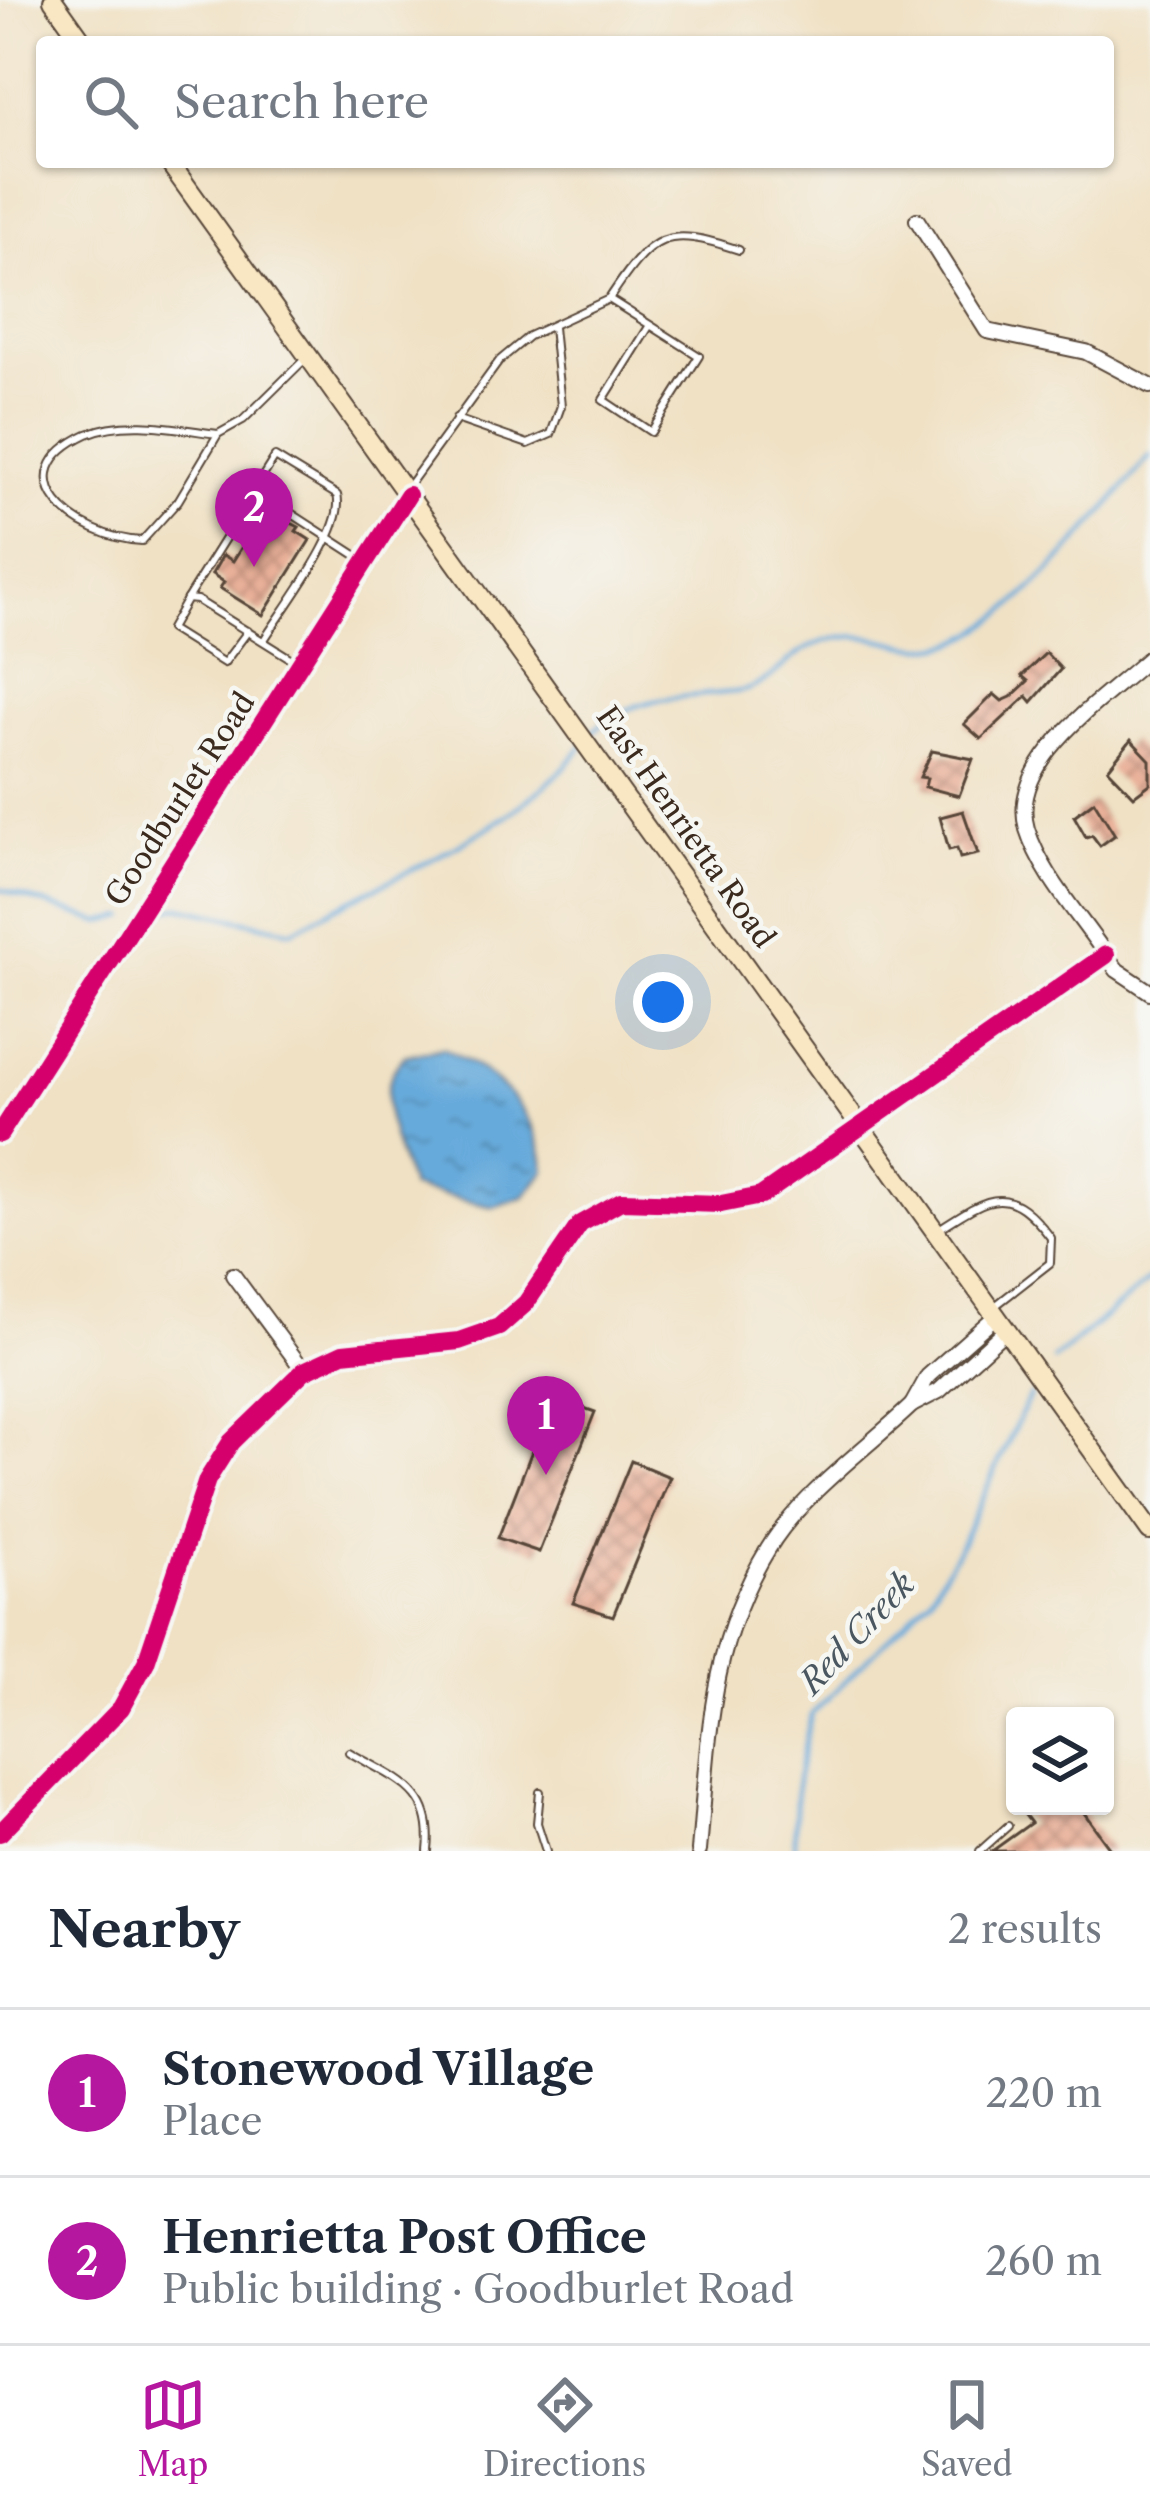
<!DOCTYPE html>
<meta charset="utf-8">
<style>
body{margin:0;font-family:"Libre Caslon Text",serif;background:#f2f2f3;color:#1f2937}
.controls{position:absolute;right:36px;bottom:36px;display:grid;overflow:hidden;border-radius:12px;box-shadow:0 3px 9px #0004}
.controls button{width:108px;height:108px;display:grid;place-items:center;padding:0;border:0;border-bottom:3px solid #e0e1e3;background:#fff;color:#1f2937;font:60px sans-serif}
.you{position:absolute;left:663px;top:1002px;width:42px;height:42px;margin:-30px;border:9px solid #fff;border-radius:50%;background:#1a73e8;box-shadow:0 0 0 18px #1a73e833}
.badge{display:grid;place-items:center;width:78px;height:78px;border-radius:50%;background:#b5179e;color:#fff;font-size:39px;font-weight:700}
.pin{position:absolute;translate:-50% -99px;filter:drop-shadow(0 3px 6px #0008)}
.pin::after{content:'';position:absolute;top:63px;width:42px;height:36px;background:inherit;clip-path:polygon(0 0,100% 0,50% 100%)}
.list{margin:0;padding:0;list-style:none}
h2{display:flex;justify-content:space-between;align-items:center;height:156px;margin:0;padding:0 48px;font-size:51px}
h2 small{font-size:39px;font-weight:400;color:#747a83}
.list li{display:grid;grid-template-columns:78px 1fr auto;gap:36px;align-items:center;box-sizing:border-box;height:168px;padding:0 48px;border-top:3px solid #e0e1e3}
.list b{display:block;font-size:45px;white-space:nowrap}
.list p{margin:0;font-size:39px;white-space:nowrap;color:#747a83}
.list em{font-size:39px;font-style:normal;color:#747a83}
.icon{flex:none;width:66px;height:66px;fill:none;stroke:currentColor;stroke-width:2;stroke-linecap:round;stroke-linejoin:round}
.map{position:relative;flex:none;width:1150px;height:1851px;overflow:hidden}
.search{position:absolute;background:#fff;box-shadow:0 3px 9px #0004;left:36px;right:36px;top:36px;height:132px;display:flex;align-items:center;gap:30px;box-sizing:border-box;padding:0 42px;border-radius:12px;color:#747a83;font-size:45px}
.sheet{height:492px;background:#fff}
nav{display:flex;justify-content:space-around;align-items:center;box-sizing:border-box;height:168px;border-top:3px solid #e0e1e3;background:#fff;font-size:33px;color:#747a83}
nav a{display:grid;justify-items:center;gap:6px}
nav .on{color:#b5179e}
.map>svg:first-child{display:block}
.water{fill:url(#water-ripples);stroke:#506a7c;stroke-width:3}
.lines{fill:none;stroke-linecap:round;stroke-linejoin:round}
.stream{stroke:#66aadb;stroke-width:4.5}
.building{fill:url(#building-cross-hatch)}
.lane-casing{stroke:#564537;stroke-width:10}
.street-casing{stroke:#564537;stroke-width:18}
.secondary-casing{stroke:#564537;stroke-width:22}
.lane{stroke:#fff;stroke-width:6}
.street{stroke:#fff;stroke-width:14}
.secondary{stroke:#f9e7c3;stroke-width:18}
.cycleway-casing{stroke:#f6f6f2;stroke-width:26}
.cycleway{stroke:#d6006c;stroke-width:18}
.labels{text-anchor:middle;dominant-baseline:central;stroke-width:9;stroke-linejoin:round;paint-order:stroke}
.street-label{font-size:30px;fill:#3b2a1e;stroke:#f6f6f2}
.water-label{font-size:33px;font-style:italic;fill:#4a5760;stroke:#f6f6f2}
</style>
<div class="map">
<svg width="1150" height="1851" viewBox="0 0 1150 1851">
<defs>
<pattern id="water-ripples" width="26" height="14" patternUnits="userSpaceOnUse" patternTransform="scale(3)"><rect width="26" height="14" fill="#66aadb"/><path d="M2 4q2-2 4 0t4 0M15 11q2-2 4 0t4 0" fill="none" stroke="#558bb1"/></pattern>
<pattern id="building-cross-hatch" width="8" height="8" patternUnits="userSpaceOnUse" patternTransform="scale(3)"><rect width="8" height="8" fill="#e9b099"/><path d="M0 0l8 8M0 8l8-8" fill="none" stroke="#be8f7c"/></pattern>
</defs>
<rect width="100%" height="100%" fill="#f6f6f2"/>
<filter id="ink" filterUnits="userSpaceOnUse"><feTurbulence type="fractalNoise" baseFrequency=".00833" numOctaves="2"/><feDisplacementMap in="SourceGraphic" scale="24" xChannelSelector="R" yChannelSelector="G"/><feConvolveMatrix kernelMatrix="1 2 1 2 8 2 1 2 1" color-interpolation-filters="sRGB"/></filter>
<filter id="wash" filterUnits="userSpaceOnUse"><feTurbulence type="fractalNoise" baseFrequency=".004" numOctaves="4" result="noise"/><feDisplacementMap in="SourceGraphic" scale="48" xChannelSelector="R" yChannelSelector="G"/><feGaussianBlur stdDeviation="2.7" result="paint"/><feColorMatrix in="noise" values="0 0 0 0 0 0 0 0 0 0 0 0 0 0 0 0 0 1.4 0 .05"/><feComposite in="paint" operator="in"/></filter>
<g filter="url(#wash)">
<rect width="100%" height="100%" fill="#f0e1c4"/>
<path class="water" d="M443 1048C495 1073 539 1111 545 1171L524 1197 493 1207 411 1188C397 1148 369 1092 404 1056Z"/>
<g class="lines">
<g class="stream">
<path d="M589 735C635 692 684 699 742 691 767 687 787 657 810 647 866 622 890 650 935 647 1003 642 1107 507 1150 456"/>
<polyline points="0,889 100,922 126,917"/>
<path d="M156 911 179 907 292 931C382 879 522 830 583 745"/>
<polyline points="1054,1360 1150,1279"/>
<polyline points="794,1851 797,1780 811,1715 929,1598 958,1550 1030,1395"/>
</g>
</g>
<g id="blocks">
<g class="building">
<polygon points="265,510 299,527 296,531 310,540 263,615 220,588 224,582 212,574 223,555 233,561"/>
<polygon points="1046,653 1061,669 1032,702 1027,696 981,739 964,724 994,694 1002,701 1011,697 1028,681 1022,676"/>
<polygon points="1131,740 1150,760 1150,784 1134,796 1108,769"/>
<polygon points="932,751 973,759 959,796 925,787 927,778 920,777"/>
<polygon points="1094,801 1115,835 1100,846 1092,835 1086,837 1074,816"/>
<polygon points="963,811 978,854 960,858 957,848 949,850 940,817"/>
<polygon points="553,1397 595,1412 539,1552 498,1538"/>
<polygon points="631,1461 670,1477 613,1616 573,1603"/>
<polygon points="1018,1806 1079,1806 1112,1851 992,1851 1031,1823"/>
</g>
</g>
</g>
<g filter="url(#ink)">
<use href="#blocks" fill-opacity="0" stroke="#564537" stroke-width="3"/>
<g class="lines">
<g class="lane-casing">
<g id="lane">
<path d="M609 299C652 234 665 225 739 250"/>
<polyline points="456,419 528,444 551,434 561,406 553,327"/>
<path d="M218 434C178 429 126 417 87 434 0 475 75 538 142 541L178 501 218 434 243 420 306 358"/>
<polyline points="407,488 500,360 529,336 609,299 699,356 651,432 603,400 650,325"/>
<polyline points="187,599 239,516"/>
<polyline points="248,631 224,663 170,629 187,599 197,600 298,663"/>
<path d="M264 640C284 608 347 528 337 495L275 457 256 487 260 493 365 561"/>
<path d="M939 1229C990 1196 1009 1182 1051 1238L1050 1263 995 1306"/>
<path d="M349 1752C396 1780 435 1788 428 1851"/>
<polyline points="540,1792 537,1823 546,1851"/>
<polyline points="980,1851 1008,1826"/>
</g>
</g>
<g class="street-casing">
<g id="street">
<polyline points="917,220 987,331 1086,352 1150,386"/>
<path d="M1150 657C1107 697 1007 760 1027 829 1041 874 1080 916 1106 955L1117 970 1150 992"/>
<polyline points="0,1134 408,495"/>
<polyline points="233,1275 304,1371"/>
<polyline points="912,1405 928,1376 997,1315"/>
<polyline points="0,1833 121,1708 146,1662 207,1480 231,1442 304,1371 343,1353 459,1341 499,1327 526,1303 580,1224 621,1201 721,1204 761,1196 1106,955"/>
<path d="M699 1851C709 1741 708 1647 768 1549 801 1494 866 1449 912 1405L939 1391 1007 1329"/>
</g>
</g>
<g class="secondary-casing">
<g id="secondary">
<polyline points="53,0 83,42"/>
<polyline points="169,162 1150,1531"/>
</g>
</g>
<use href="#lane" class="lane"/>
<use href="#street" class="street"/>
<use href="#secondary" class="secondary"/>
<g class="cycleway-casing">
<g id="cycleway">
<polyline points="0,1134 408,495"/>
<polyline points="0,1833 121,1708 146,1662 207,1480 231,1442 304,1371 343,1353 459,1341 499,1327 526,1303 580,1224 621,1201 721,1204 761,1196 1106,955"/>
</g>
</g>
<use href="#cycleway" class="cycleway"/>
</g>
</g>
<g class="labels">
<g class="street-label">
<text transform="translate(180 799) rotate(-57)">Goodburlet Road</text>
<text transform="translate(686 827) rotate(55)">East Henrietta Road</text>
</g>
<g class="water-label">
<text transform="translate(857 1633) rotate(-47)">Red Creek</text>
</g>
</g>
</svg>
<div class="controls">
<button><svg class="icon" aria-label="layers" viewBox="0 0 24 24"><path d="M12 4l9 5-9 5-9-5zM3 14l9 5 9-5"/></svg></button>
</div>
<div class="you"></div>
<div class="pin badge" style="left:546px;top:1475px">1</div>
<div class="pin badge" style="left:254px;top:567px">2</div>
<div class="search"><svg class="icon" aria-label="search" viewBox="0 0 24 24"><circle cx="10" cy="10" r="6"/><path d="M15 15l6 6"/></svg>Search here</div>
</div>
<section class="sheet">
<h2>Nearby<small>2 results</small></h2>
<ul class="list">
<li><span class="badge">1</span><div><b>Stonewood Village</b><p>Place</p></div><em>220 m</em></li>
<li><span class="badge">2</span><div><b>Henrietta Post Office</b><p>Public building · Goodburlet Road</p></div><em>260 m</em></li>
</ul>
</section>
<nav>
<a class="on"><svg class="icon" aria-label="map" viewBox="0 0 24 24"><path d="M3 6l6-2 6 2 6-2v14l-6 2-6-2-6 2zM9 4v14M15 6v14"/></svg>Map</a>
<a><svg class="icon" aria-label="directions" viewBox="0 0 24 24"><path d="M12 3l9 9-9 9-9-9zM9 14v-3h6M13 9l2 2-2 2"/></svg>Directions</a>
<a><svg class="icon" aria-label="saved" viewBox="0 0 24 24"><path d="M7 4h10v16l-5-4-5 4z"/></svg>Saved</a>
</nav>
